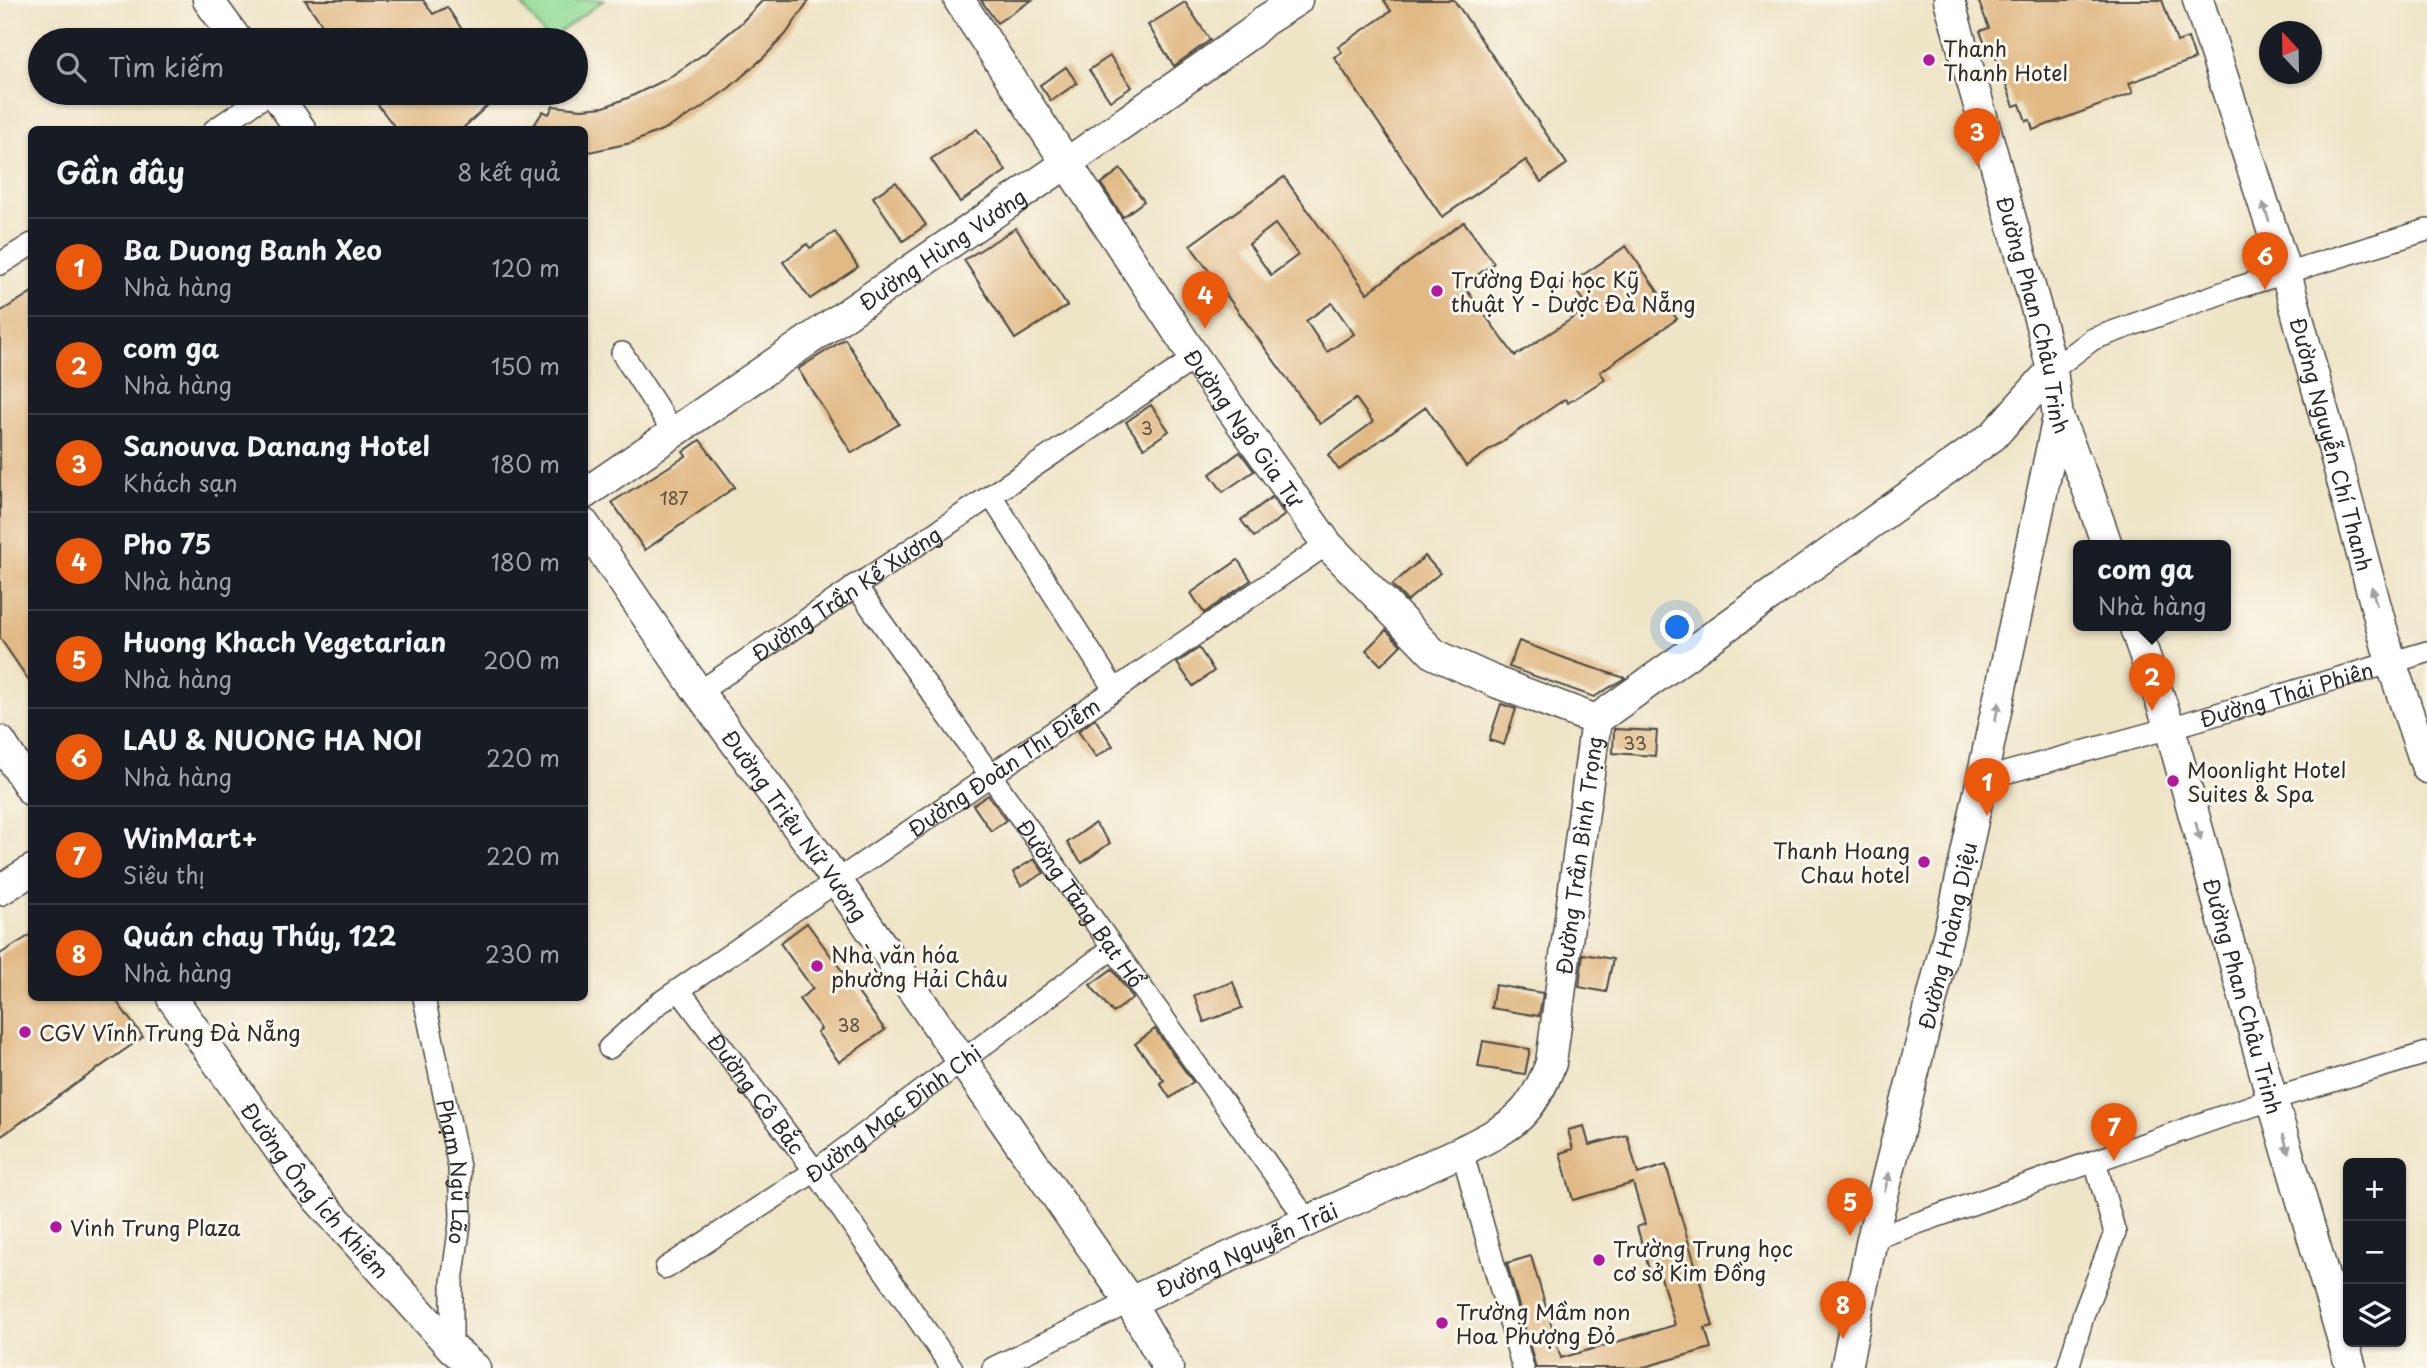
<!DOCTYPE html>
<html lang="vi">
<meta charset="utf-8">
<style>
body{margin:0;font-family:"Playpen Sans",sans-serif;background:#242831;color:#f1f3f6}
.controls{position:absolute;right:21px;bottom:21px;display:grid;overflow:hidden;border-radius:10px;box-shadow:0 2px 5px #0004}
.controls button{width:63px;height:63px;display:grid;place-items:center;padding:0;border:0;border-bottom:2px solid #363941;background:#171b24;color:#f1f3f6;font:35px sans-serif}
.compass{position:absolute;left:2259px;top:21px;width:63px;height:63px;border-radius:50%;background:#171b24;box-shadow:0 2px 5px #0004;rotate:338deg}
.you{position:absolute;left:1678px;top:628px;width:24px;height:24px;margin:-18px;border:5px solid #fff;border-radius:50%;background:#1a73e8;box-shadow:0 0 0 10px #1a73e833}
.badge{display:grid;place-items:center;width:46px;height:46px;border-radius:50%;background:#ea580c;color:#fff;font-size:23px;font-weight:700}
.pin{position:absolute;translate:-50% -58px;filter:drop-shadow(0 2px 4px #0008)}
.pin::after{content:'';position:absolute;top:37px;width:24px;height:21px;background:inherit;clip-path:polygon(0 0,100% 0,50% 100%)}
.popup{position:absolute;left:2073px;top:540px;width:158px;height:91px;box-sizing:border-box;display:grid;place-content:center;border-radius:10px;background:#171b24;filter:drop-shadow(0 2px 5px #0005);font-size:23px;white-space:nowrap;color:#9ea1a6}
.popup b{font-size:26px;color:#f1f3f6}
.popup::after{content:'';position:absolute;left:50%;top:100%;margin-left:-14px;border:14px solid transparent;border-top-color:#171b24}
.list{margin:0;padding:0;list-style:none}
h2{display:flex;justify-content:space-between;align-items:center;height:91px;margin:0;padding:0 28px;font-size:30px}
h2 small{font-size:23px;font-weight:400;color:#9ea1a6}
.list li{display:grid;grid-template-columns:46px 1fr auto;gap:21px;align-items:center;box-sizing:border-box;height:98px;padding:0 28px;border-top:2px solid #363941}
.list b{display:block;font-size:26px;white-space:nowrap}
.list p{margin:0;font-size:23px;white-space:nowrap;color:#9ea1a6}
.list em{font-size:23px;font-style:normal;color:#9ea1a6}
.icon{flex:none;width:38px;height:38px;fill:none;stroke:currentColor;stroke-width:2;stroke-linecap:round;stroke-linejoin:round}
.map{position:relative;flex:none;width:2427px;height:1368px;overflow:hidden}
.search{position:absolute;background:#171b24;box-shadow:0 2px 5px #0004;left:28px;top:28px;width:560px;height:77px;display:flex;align-items:center;gap:18px;box-sizing:border-box;padding:0 24px;border-radius:38px;color:#9ea1a6;font-size:26px}
.panel{position:absolute;background:#171b24;box-shadow:0 2px 5px #0004;left:28px;top:126px;width:560px;height:875px;border-radius:10px}
.map>svg:first-child{display:block}
.green{fill:#94dd98;stroke:#608462;stroke-width:2}
.building{fill:#e1b984;fill-rule:evenodd}
.lines{fill:none;stroke-linecap:round;stroke-linejoin:round}
.street-casing{stroke:#484742;stroke-width:24}
.secondary-casing{stroke:#484742;stroke-width:33}
.street{stroke:#fff;stroke-width:21}
.secondary{stroke:#fff;stroke-width:30}
.oneway{fill:#a0a0a0}
.poi-dot{fill:#b5179e;stroke:#fbf7ec;stroke-width:2.5}
.labels{text-anchor:middle;dominant-baseline:central;stroke-width:6;stroke-linejoin:round;paint-order:stroke}
.number-label{font-size:18px;fill:#584e41}
.poi-label{font-size:21px;fill:#2b2b2b;stroke:#fbf7ec;text-anchor:start}
.street-label{font-size:21px;fill:#2b2b2b;stroke:#fbf7ec}
</style>
<div class="map">
<svg width="2427" height="1368" viewBox="0 0 2427 1368">
<rect width="100%" height="100%" fill="#fbf7ec"/>
<filter id="ink" filterUnits="userSpaceOnUse"><feTurbulence type="fractalNoise" baseFrequency=".0143" numOctaves="2"/><feDisplacementMap in="SourceGraphic" scale="14" xChannelSelector="R" yChannelSelector="G"/><feConvolveMatrix kernelMatrix="1 2 1 2 8 2 1 2 1" color-interpolation-filters="sRGB"/></filter>
<filter id="wash" filterUnits="userSpaceOnUse"><feTurbulence type="fractalNoise" baseFrequency=".00686" numOctaves="4" result="noise"/><feDisplacementMap in="SourceGraphic" scale="28" xChannelSelector="R" yChannelSelector="G"/><feGaussianBlur stdDeviation="1.57" result="paint"/><feColorMatrix in="noise" values="0 0 0 0 0 0 0 0 0 0 0 0 0 0 0 0 0 1.4 0 .05"/><feComposite in="paint" operator="in"/></filter>
<g filter="url(#wash)">
<rect width="100%" height="100%" fill="#eee4c6"/>
<polygon class="green" points="518,0 604,0 549,40"/>
<g id="blocks">
<g class="building">
<polygon points="305,0 423,0 433,14 447,7 469,40 333,40"/>
<polygon points="763,0 809,0 786,34 764,57 729,88 698,110 669,127 631,143 584,153 584,130 531,130 543,111 549,114 553,106 582,109 604,107 630,97 667,79 705,53 741,23"/>
<polygon points="981,0 1032,0 997,23"/>
<polygon points="1384,0 1454,0 1567,164 1541,182 1526,160 1442,217 1334,57 1342,52 1338,47 1391,11"/>
<polygon points="1978,0 2162,0 2177,42 2188,38 2195,59 2129,83 2133,93 2033,130 2030,120 2026,121 2020,104 2014,106 1993,50 1988,52 1980,31 1989,28"/>
<polygon points="1185,2 1210,40 1174,66 1148,25"/>
<polygon points="1110,56 1132,87 1110,101 1089,70"/>
<polygon points="1066,67 1077,83 1051,101 1040,85"/>
<polygon points="369,93 501,93 461,130 397,130"/>
<polygon points="977,129 1006,171 960,202 931,159"/>
<polygon points="1121,169 1144,201 1123,217 1101,184"/>
<path d="M1284 177 1367 293 1464 222 1494 263 1463 285 1515 356 1588 308 1571 283 1626 246 1677 319 1600 372 1605 379 1568 403 1565 399 1466 466 1426 407 1339 470 1328 455 1373 422 1356 399 1320 424 1190 245ZM1275 224 1298 255 1271 275 1249 244ZM1332 303 1354 334 1327 352 1306 321Z"/>
<polygon points="896,182 926,225 903,241 873,197"/>
<polygon points="1016,228 1067,306 1015,339 964,260"/>
<polygon points="835,232 858,267 810,299 783,262 807,244 810,248"/>
<polygon points="32,292 32,685 0,638 0,312"/>
<polygon points="845,339 899,424 852,453 798,369"/>
<polygon points="1151,405 1169,431 1144,448 1126,422"/>
<polygon points="700,440 735,487 645,550 612,502 686,456 683,452"/>
<polygon points="1240,452 1254,471 1223,492 1210,474"/>
<polygon points="1272,497 1285,515 1254,537 1241,520"/>
<polygon points="1425,556 1440,573 1407,601 1392,585"/>
<polygon points="1238,560 1251,580 1204,613 1191,593"/>
<polygon points="1386,630 1401,645 1381,665 1366,650"/>
<polygon points="1519,641 1578,663 1625,678 1594,697 1509,667"/>
<polygon points="1199,648 1214,671 1193,686 1177,663"/>
<polygon points="1501,704 1516,709 1504,745 1489,740"/>
<polygon points="1095,719 1113,746 1096,757 1078,731"/>
<polygon points="1614,729 1657,731 1655,756 1613,753"/>
<polygon points="988,795 1006,820 991,831 973,805"/>
<polygon points="1095,823 1110,843 1082,863 1067,843"/>
<polygon points="1034,859 1044,873 1021,886 1013,872"/>
<polygon points="807,923 885,1030 839,1062 817,1032 821,1029 799,999 813,989 780,943"/>
<polygon points="32,934 32,998 114,998 143,1037 0,1137 0,954"/>
<polygon points="1583,954 1613,959 1606,992 1579,987"/>
<polygon points="1112,969 1133,998 1113,1013 1090,985"/>
<polygon points="1233,982 1242,1008 1204,1022 1194,995"/>
<polygon points="1495,985 1543,993 1539,1016 1491,1008"/>
<polygon points="1155,1029 1193,1082 1170,1098 1160,1083 1164,1080 1135,1044"/>
<polygon points="1483,1041 1530,1049 1525,1074 1478,1067"/>
<polygon points="1584,1126 1589,1145 1627,1135 1638,1174 1666,1165 1713,1326 1705,1328 1711,1348 1641,1368 1536,1368 1507,1263 1531,1256 1561,1358 1675,1325 1660,1274 1651,1276 1637,1227 1645,1224 1633,1183 1573,1200 1560,1153 1573,1149 1568,1130"/>
</g>
</g>
</g>
<g filter="url(#ink)">
<use href="#blocks" fill-opacity="0" stroke="#484742" stroke-width="2"/>
<g class="lines">
<g class="street-casing">
<g id="street">
<polyline points="214,130 269,93"/>
<polyline points="0,264 32,244"/>
<polyline points="622,353 674,433"/>
<polyline points="2052,370 2093,339 2233,289 2427,230"/>
<polyline points="992,497 1114,689"/>
<path id="s1" d="M855 585 1307 1220"/>
<path id="s2" d="M699 692 1195 358"/>
<path id="s3" d="M1983 779 2170 728 2427 652"/>
<path id="s4" d="M680 991 815 1171 952 1368"/>
<path id="s5" d="M424 998 459 1167 461 1216 452 1282V1348"/>
<path id="s6" d="M609 1048 658 1004 1327 544"/>
<polyline points="1462,1151 1523,1368"/>
<polyline points="1872,1239 2272,1099 2427,1053"/>
<path id="s7" d="M666 1268 815 1171 1113 948"/>
<polyline points="993,1368 1130,1302"/>
<polyline points="2068,1368 2084,1313 2115,1233 2095,1161"/>
</g>
</g>
<g class="secondary-casing">
<g id="secondary">
<polyline points="208,0 237,40"/>
<path id="s8" d="M959 0 1195 358 1327 544 1434 654 1498 683 1596 720"/>
<path id="s9" d="M1949 0 2042 329 2052 370 2058 417 2088 490 2107 545"/>
<path id="s10" d="M2198 0 2286 273 2391 662 2427 768"/>
<polyline points="275,93 301,130"/>
<path id="s11" d="M584 494 1067 163 1251 33 1264 21 1297 0"/>
<path id="s12" d="M584 524 692 683 837 881 1130 1302 1168 1368"/>
<path id="s13" d="M2134 625 2170 728 2272 1099 2351 1368"/>
<polyline points="0,741 32,791"/>
<polyline points="0,890 32,870"/>
<path id="s14" d="M172 998 303 1183 452 1348 475 1368"/>
<path id="s15" d="M1130 1302 1462 1151C1513 1125 1530 1118 1551 1063L1596 720 1993 436 2052 370"/>
<path id="s16" d="M1846 1368 1872 1239 1954 911 2058 417"/>
</g>
</g>
<use href="#street" class="street"/>
<use href="#secondary" class="secondary"/>
</g>
<defs><path id="oneway-solid" d="M-6-.8H1V-3.2L6.5 0L1 3.2V.8H-6Z" transform="scale(1.75)"/></defs>
<g class="oneway">
<use href="#oneway-solid" transform="translate(2266 212) rotate(-108)"/>
<use href="#oneway-solid" transform="translate(2374 596) rotate(-105)"/>
<use href="#oneway-solid" transform="translate(1997 712) rotate(-78)"/>
<use href="#oneway-solid" transform="translate(2198 831) rotate(75)"/>
<use href="#oneway-solid" transform="translate(2286 1144) rotate(74)"/>
<use href="#oneway-solid" transform="translate(1887 1182) rotate(-76)"/>
</g>
</g>
<g class="poi-dot">
<circle cx="1929" cy="60" r="7"/>
<circle cx="1437" cy="291" r="7"/>
<circle cx="2173" cy="781" r="7"/>
<circle cx="1924" cy="862" r="7"/>
<circle cx="817" cy="966" r="7"/>
<circle cx="25" cy="1032" r="7"/>
<circle cx="56" cy="1227" r="7"/>
<circle cx="1599" cy="1260" r="7"/>
<circle cx="1442" cy="1323" r="7"/>
</g>
<g class="labels">
<g class="number-label">
<text x="1147" y="427">3</text>
<text x="674" y="497">187</text>
<text x="1635" y="742">33</text>
<text x="849" y="1024">38</text>
</g>
<g class="poi-label">
<text x="1943" y="48">Thanh<tspan x="1943" dy="24">Thanh Hotel</tspan></text>
<text x="1451" y="279">Trường Đại học Kỹ<tspan x="1451" dy="24">thuật Y - Dược Đà Nẵng</tspan></text>
<text x="2187" y="769">Moonlight Hotel<tspan x="2187" dy="24">Suites &amp; Spa</tspan></text>
<text x="1910" y="850" text-anchor="end">Thanh Hoang<tspan x="1910" dy="24">Chau hotel</tspan></text>
<text x="831" y="954">Nhà văn hóa<tspan x="831" dy="24">phường Hải Châu</tspan></text>
<text x="39" y="1032">CGV Vĩnh Trung Đà Nẵng</text>
<text x="70" y="1227">Vinh Trung Plaza</text>
<text x="1613" y="1248">Trường Trung học<tspan x="1613" dy="24">cơ sở Kim Đồng</tspan></text>
<text x="1456" y="1311">Trường Mầm non<tspan x="1456" dy="24">Hoa Phượng Đỏ</tspan></text>
</g>
<g class="street-label">
<text stroke="none"><textPath href="#s11" startOffset="434">Đường Hùng Vương</textPath></text>
<text stroke="none"><textPath href="#s9" startOffset="326">Đường Phan Châu Trinh</textPath></text>
<text stroke="none"><textPath href="#s8" startOffset="514">Đường Ngô Gia Tự</textPath></text>
<text stroke="none"><textPath href="#s10" startOffset="464">Đường Nguyễn Chí Thanh</textPath></text>
<text stroke="none"><textPath href="#s2" startOffset="177">Đường Trần Kế Xương</textPath></text>
<text stroke="none"><textPath href="#s3" startOffset="315">Đường Thái Phiên</textPath></text>
<text stroke="none"><textPath href="#s6" startOffset="485">Đường Đoàn Thị Điểm</textPath></text>
<text stroke="none"><textPath href="#s12" startOffset="368">Đường Triệu Nữ Vương</textPath></text>
<text stroke="none"><textPath href="#s15" startOffset="704">Đường Trần Bình Trọng</textPath></text>
<text stroke="none"><textPath href="#s1" startOffset="390">Đường Tăng Bạt Hổ</textPath></text>
<text stroke="none"><textPath href="#s16" startOffset="444">Đường Hoàng Diệu</textPath></text>
<text stroke="none"><textPath href="#s13" startOffset="387">Đường Phan Châu Trinh</textPath></text>
<text stroke="none"><textPath href="#s4" startOffset="128">Đường Cô Bắc</textPath></text>
<text stroke="none"><textPath href="#s7" startOffset="275">Đường Mạc Đĩnh Chi</textPath></text>
<text stroke="none"><textPath href="#s5" startOffset="177">Phạm Ngũ Lão</textPath></text>
<text stroke="none"><textPath href="#s14" startOffset="240">Đường Ông Ích Khiêm</textPath></text>
<text stroke="none"><textPath href="#s15" startOffset="128">Đường Nguyễn Trãi</textPath></text>
</g>
</g>
</svg>
<div class="controls">
<button>+</button>
<button>−</button>
<button><svg class="icon" aria-label="layers" viewBox="0 0 24 24"><path d="M12 4l9 5-9 5-9-5zM3 14l9 5 9-5"/></svg></button>
</div>
<svg class="compass" viewBox="-18 -18 36 36"><path d="M0-13l5 13h-10z" fill="#e53935"/><path d="M0 13l5-13h-10z" fill="#9ea1a6"/></svg>
<div class="you"></div>
<div class="pin badge" style="left:1987px;top:816px">1</div>
<div class="pin badge" style="left:2152px;top:711px">2</div>
<div class="popup"><b>com ga</b>Nhà hàng</div>
<div class="pin badge" style="left:1977px;top:166px">3</div>
<div class="pin badge" style="left:1205px;top:329px">4</div>
<div class="pin badge" style="left:1850px;top:1236px">5</div>
<div class="pin badge" style="left:2265px;top:290px">6</div>
<div class="pin badge" style="left:2114px;top:1161px">7</div>
<div class="pin badge" style="left:1843px;top:1339px">8</div>
<div class="search"><svg class="icon" aria-label="search" viewBox="0 0 24 24"><circle cx="10" cy="10" r="6"/><path d="M15 15l6 6"/></svg>Tìm kiếm</div>
<section class="panel">
<h2>Gần đây<small>8 kết quả</small></h2>
<ul class="list">
<li><span class="badge">1</span><div><b>Ba Duong Banh Xeo</b><p>Nhà hàng</p></div><em>120 m</em></li>
<li><span class="badge">2</span><div><b>com ga</b><p>Nhà hàng</p></div><em>150 m</em></li>
<li><span class="badge">3</span><div><b>Sanouva Danang Hotel</b><p>Khách sạn</p></div><em>180 m</em></li>
<li><span class="badge">4</span><div><b>Pho 75</b><p>Nhà hàng</p></div><em>180 m</em></li>
<li><span class="badge">5</span><div><b>Huong Khach Vegetarian</b><p>Nhà hàng</p></div><em>200 m</em></li>
<li><span class="badge">6</span><div><b>LAU &amp; NUONG HA NOI</b><p>Nhà hàng</p></div><em>220 m</em></li>
<li><span class="badge">7</span><div><b>WinMart+</b><p>Siêu thị</p></div><em>220 m</em></li>
<li><span class="badge">8</span><div><b>Quán chay Thúy, 122</b><p>Nhà hàng</p></div><em>230 m</em></li>
</ul>
</section>
</div>
